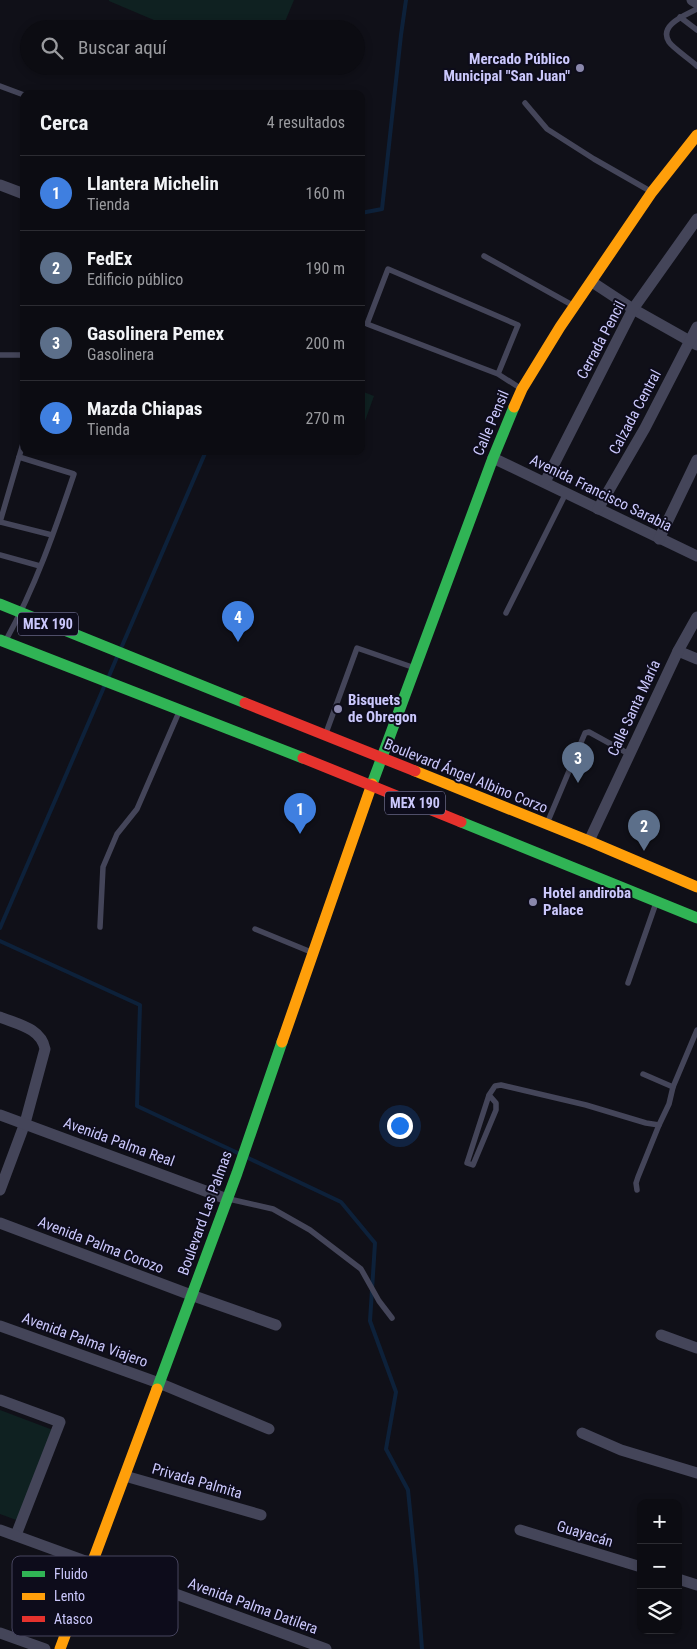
<!DOCTYPE html>
<html lang="es">
<meta charset="utf-8">
<style>
body{margin:0;font-family:"Roboto Condensed",sans-serif;background:#15151b;color:#f1f3f6}
.controls{position:absolute;right:15px;bottom:15px;display:grid;overflow:hidden;border-radius:10px;box-shadow:0 2px 8px #0003}
.controls button{width:45px;height:45px;display:grid;place-items:center;padding:0;border:0;border-bottom:1px solid #2c2c32;background:#0c0c12;color:#f1f3f6;font:25px sans-serif}
.you{position:absolute;left:399px;top:1125px;width:18px;height:18px;margin:-12px;border:4px solid #fff;border-radius:50%;background:#1a73e8;box-shadow:0 0 0 8px #1a73e833}
.badge{display:grid;place-items:center;width:32px;height:32px;border-radius:50%;background:#2563eb;color:#fff;font-size:16px;font-weight:700}
.pin{position:absolute;translate:-50% -41px;filter:drop-shadow(0 1px 2px #0008)}
.pin::after{content:'';position:absolute;top:26px;width:18px;height:15px;background:inherit;clip-path:polygon(0 0,100% 0,50% 100%)}
.list{margin:0;padding:0;list-style:none}
h2{display:flex;justify-content:space-between;align-items:center;height:65px;margin:0;padding:0 20px;font-size:21px}
h2 small{font-size:16px;font-weight:400;color:#9a9b9f}
.list li{display:grid;grid-template-columns:32px 1fr auto;gap:15px;align-items:center;box-sizing:border-box;height:75px;padding:0 20px;border-top:1px solid #2c2c32}
.list b{display:block;font-size:19px;white-space:nowrap}
.list p{margin:0;font-size:16px;white-space:nowrap;color:#9a9b9f}
.list em{font-size:16px;font-style:normal;color:#9a9b9f}
.icon{flex:none;width:28px;height:28px;fill:none;stroke:currentColor;stroke-width:2;stroke-linecap:round;stroke-linejoin:round}
.map{position:relative;flex:none;width:697px;height:1649px;overflow:hidden}
.search{position:absolute;background:#0c0c12;box-shadow:0 2px 8px #0003;left:20px;top:20px;width:345px;height:55px;display:flex;align-items:center;gap:12px;box-sizing:border-box;padding:0 18px;border-radius:28px;color:#9a9b9f;font-size:19px}
.panel{position:absolute;background:#0c0c12;box-shadow:0 2px 8px #0003;left:20px;top:90px;width:345px;height:365px;border-radius:10px}
.map>svg:first-child{display:block}
.green{fill:#0f2121}
.lines{fill:none;stroke-linecap:round;stroke-linejoin:round}
.stream{stroke:#0d213a;stroke-width:4}
.lane{stroke:#444559;stroke-width:5.5}
.street{stroke:#444559;stroke-width:11}
.fast{stroke:#30b455;stroke-width:11}
.slow{stroke:#ff9f0a;stroke-width:11}
.jam{stroke:#e5322d;stroke-width:11}
.poi-dot{fill:#8a88ac;stroke:#0d0c1b;stroke-width:2}
.labels{text-anchor:middle;dominant-baseline:central;stroke-width:4;stroke-linejoin:round;paint-order:stroke}
.shield{fill:#0d0c1b;stroke:#9290b8;stroke-width:1}
.shield-label{font-size:14px;font-weight:bold;fill:#cbc8fc}
.poi-label{font-size:15px;font-weight:bold;fill:#cbc8fc;stroke:#0d0c1b;text-anchor:start}
.street-label{font-size:15px;fill:#cbc8fc;stroke:#0d0c1b}
.key{fill:#0d0c1b;stroke:#46445e;stroke-width:1}
.key-label{font-size:14px;fill:#cbc8fc}
</style>
<div class="map">
<svg width="697" height="1649" viewBox="0 0 697 1649">
<rect width="100%" height="100%" fill="#101018"/>
<g class="green">
<polygon points="109,0 294,0 282,29 175,29 109,1"/>
<polygon points="361,391 374,396 361,432"/>
<polygon points="0,1410 53,1430 19,1521 0,1514"/>
</g>
<g class="lines">
<g class="stream">
<polyline points="361,213 382,209 401,35 406,0"/>
<polyline points="122,646 206,451"/>
<polyline points="109,676 117,657"/>
<polyline points="0,928 104,687"/>
<polyline points="0,941 140,1005 137,1106 240,1154"/>
<polyline points="246,1157 341,1202 375,1243 370,1321 396,1392 386,1449 408,1490 416,1570 422,1649"/>
</g>
<g class="lane">
<path d="M697 9C686 15 658 25 669 42 673 48 691 60 697 66"/>
<polyline points="680,17 697,30"/>
<polyline points="0,86 24,95"/>
<polyline points="525,103 547,129 594,159 650,191"/>
<polyline points="484,256 574,306"/>
<polyline points="0,355 24,355"/>
<polyline points="498,374 518,325 388,269 367,324 498,374 520,388"/>
<polyline points="0,522 24,440"/>
<polyline points="0,522 52,535"/>
<polyline points="0,555 40,566"/>
<polyline points="506,613 566,493"/>
<path d="M6 640C35 588 55 530 74 474L19 457"/>
<polyline points="326,733 357,648 412,667"/>
<polyline points="548,821 585,733 589,732 629,754"/>
<polyline points="100,927 103,867 117,834 137,809 179,712"/>
<polyline points="255,929 311,952"/>
<polyline points="628,983 656,903"/>
<polyline points="643,1074 673,1087"/>
<polyline points="489,1095 496,1103 496,1110 473,1165 467,1163 489,1095 495,1086 501,1085 586,1105 646,1123 659,1125 669,1104 673,1087 697,1030"/>
<polyline points="637,1190 636,1183 638,1177 659,1125"/>
<polyline points="229,1199 273,1209 310,1230 361,1269 379,1301 392,1318"/>
</g>
<g class="street">
<polyline points="692,0 697,3"/>
<polyline points="0,185 24,194"/>
<polyline points="592,282 633,309 697,345"/>
<polyline points="493,458 697,556"/>
<polyline points="545,482 633,309 697,219"/>
<polyline points="598,509 645,428 697,327"/>
<polyline points="659,539 697,460"/>
<polyline points="678,651 697,659"/>
<polyline points="589,841 678,651 697,617"/>
<path d="M0 1017C17 1024 41 1028 45 1049L25 1123 0 1190"/>
<polyline points="0,1115 227,1199"/>
<polyline points="0,1223 191,1295 276,1325"/>
<polyline points="0,1326 159,1383 269,1429"/>
<polyline points="661,1335 697,1348"/>
<polyline points="0,1400 60,1422 16,1535"/>
<polyline points="582,1433 621,1450 697,1473"/>
<polyline points="125,1476 261,1515"/>
<polyline points="0,1530 326,1649"/>
<polyline points="520,1530 641,1567"/>
<polyline points="678,1579 697,1585"/>
<polyline points="0,1633 45,1649"/>
</g>
<g class="fast">
<polyline points="0,604 245,703"/>
<polyline points="0,640 303,758"/>
<polyline points="372,784 493,458 514,407"/>
<polyline points="461,822 697,918"/>
<polyline points="157,1389 237,1173 282,1042"/>
</g>
<g class="slow">
<polyline points="514,407 522,389 560,327 652,192 697,135"/>
<polyline points="415,771 589,841 697,887"/>
<polyline points="282,1042 372,784"/>
<polyline points="60,1649 157,1389"/>
</g>
<g class="jam">
<polyline points="245,703 415,771"/>
<polyline points="303,758 461,822"/>
</g>
</g>
<g class="poi-dot">
<circle cx="580" cy="68" r="5"/>
<circle cx="338" cy="709" r="5"/>
<circle cx="533" cy="902" r="5"/>
</g>
<g class="labels">
<g class="shield">
<rect x="18" y="612.5" width="60" height="23" rx="4"/>
<rect x="385" y="791.5" width="60" height="23" rx="4"/>
</g>
<g class="shield-label">
<text x="48" y="624">MEX 190</text>
<text x="415" y="803">MEX 190</text>
</g>
<g class="poi-label">
<text x="570" y="59" text-anchor="end">Mercado Público<tspan x="570" dy="17">Municipal "San Juan"</tspan></text>
<text x="348" y="700">Bisquets<tspan x="348" dy="17">de Obregon</tspan></text>
<text x="543" y="893">Hotel andiroba<tspan x="543" dy="17">Palace</tspan></text>
</g>
<g class="street-label">
<text transform="translate(601 340) rotate(-62)">Cerrada Pencil</text>
<text transform="translate(635 412) rotate(-62)">Calzada Central</text>
<text transform="translate(491 423) rotate(-67)">Calle Pensil</text>
<text transform="translate(601 493) rotate(26)">Avenida Francisco Sarabia</text>
<text transform="translate(634 708) rotate(-65)">Calle Santa María</text>
<text transform="translate(466 776) rotate(22)">Boulevard Ángel Albino Corzo</text>
<text transform="translate(119 1142) rotate(20)">Avenida Palma Real</text>
<text transform="translate(205 1213) rotate(-70)">Boulevard Las Palmas</text>
<text transform="translate(101 1245) rotate(21)">Avenida Palma Corozo</text>
<text transform="translate(85 1340) rotate(20)">Avenida Palma Viajero</text>
<text transform="translate(197 1481) rotate(16)">Privada Palmita</text>
<text transform="translate(585 1534) rotate(17)">Guayacán</text>
<text transform="translate(253 1606) rotate(20)">Avenida Palma Datilera</text>
</g>
</g>
<rect x="12" y="1556" width="166" height="80" rx="8" class="key"/>
<rect x="22" y="1571" width="23" height="6" fill="#30b455"/>
<rect x="22" y="1593" width="23" height="7" fill="#ff9f0a"/>
<rect x="22" y="1616" width="23" height="6" fill="#e5322d"/>
<g class="key-label">
<text x="54" y="1579">Fluido</text>
<text x="54" y="1601">Lento</text>
<text x="54" y="1624">Atasco</text>
</g>
</svg>
<div class="controls">
<button>+</button>
<button>−</button>
<button><svg class="icon" aria-label="layers" viewBox="0 0 24 24"><path d="M12 4l9 5-9 5-9-5zM3 14l9 5 9-5"/></svg></button>
</div>
<div class="you"></div>
<div class="pin badge" style="left:300px;top:834px;background:#3f7fe0">1</div>
<div class="pin badge" style="left:644px;top:851px;background:#5c6f8a">2</div>
<div class="pin badge" style="left:578px;top:783px;background:#5c6f8a">3</div>
<div class="pin badge" style="left:238px;top:642px;background:#3f7fe0">4</div>
<div class="search"><svg class="icon" aria-label="search" viewBox="0 0 24 24"><circle cx="10" cy="10" r="6"/><path d="M15 15l6 6"/></svg>Buscar aquí</div>
<section class="panel">
<h2>Cerca<small>4 resultados</small></h2>
<ul class="list">
<li><span class="badge" style="background:#3f7fe0">1</span><div><b>Llantera Michelin</b><p>Tienda</p></div><em>160 m</em></li>
<li><span class="badge" style="background:#5c6f8a">2</span><div><b>FedEx</b><p>Edificio público</p></div><em>190 m</em></li>
<li><span class="badge" style="background:#5c6f8a">3</span><div><b>Gasolinera Pemex</b><p>Gasolinera</p></div><em>200 m</em></li>
<li><span class="badge" style="background:#3f7fe0">4</span><div><b>Mazda Chiapas</b><p>Tienda</p></div><em>270 m</em></li>
</ul>
</section>
</div>
